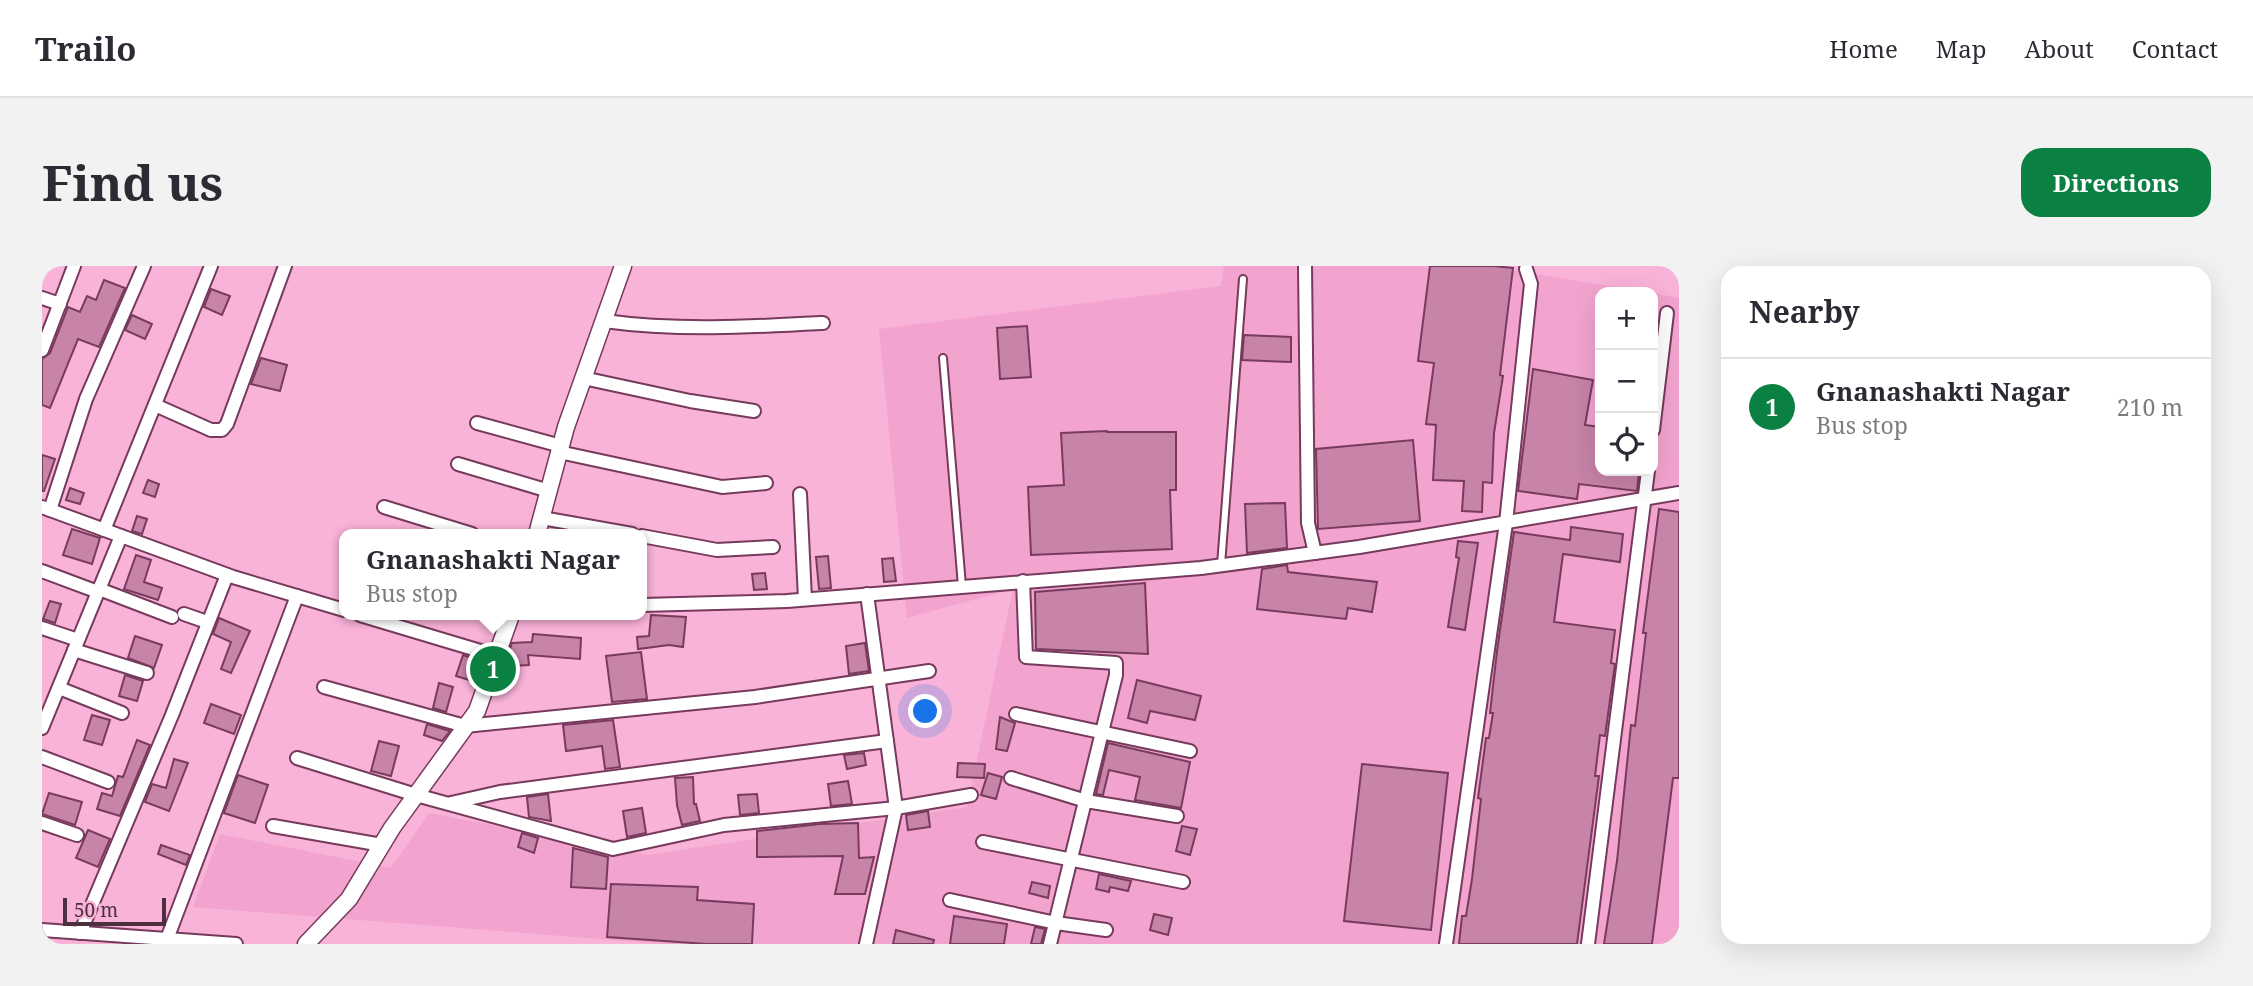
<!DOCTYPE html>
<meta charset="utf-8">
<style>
body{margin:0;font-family:"Noto Serif",serif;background:#f2f2f3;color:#2b2b33}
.controls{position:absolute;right:21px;top:21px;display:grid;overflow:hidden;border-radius:14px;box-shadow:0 7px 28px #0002}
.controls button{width:63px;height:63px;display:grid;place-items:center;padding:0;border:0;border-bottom:2px solid #e1e1e2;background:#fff;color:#2b2b33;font:35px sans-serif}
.scale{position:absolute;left:21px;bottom:18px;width:103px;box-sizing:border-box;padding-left:7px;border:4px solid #4d3040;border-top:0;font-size:19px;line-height:24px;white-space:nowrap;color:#4d3040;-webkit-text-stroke:5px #f9b2d8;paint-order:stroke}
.you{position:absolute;left:884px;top:446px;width:24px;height:24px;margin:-18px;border:5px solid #fff;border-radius:50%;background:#1a73e8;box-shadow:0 0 0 10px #1a73e833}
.badge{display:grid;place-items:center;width:46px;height:46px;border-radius:50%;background:#0b8043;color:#fff;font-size:23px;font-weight:700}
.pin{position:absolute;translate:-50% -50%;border:4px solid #fff;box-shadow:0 2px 7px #0006}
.popup{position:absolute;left:297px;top:263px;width:308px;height:91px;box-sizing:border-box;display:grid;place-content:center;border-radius:14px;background:#fff;filter:drop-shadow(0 2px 5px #0005);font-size:23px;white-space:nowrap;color:#7c7c81}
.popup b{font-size:26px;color:#2b2b33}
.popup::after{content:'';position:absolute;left:50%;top:100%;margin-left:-14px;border:14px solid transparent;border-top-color:#fff}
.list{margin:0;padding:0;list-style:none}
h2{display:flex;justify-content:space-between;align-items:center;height:91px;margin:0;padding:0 28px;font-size:30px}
h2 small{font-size:23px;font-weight:400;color:#7c7c81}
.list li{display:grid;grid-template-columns:46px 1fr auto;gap:21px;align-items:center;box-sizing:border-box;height:98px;padding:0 28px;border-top:2px solid #e1e1e2}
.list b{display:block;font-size:26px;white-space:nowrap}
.list p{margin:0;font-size:23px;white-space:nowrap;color:#7c7c81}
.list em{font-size:23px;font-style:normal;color:#7c7c81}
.icon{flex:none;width:38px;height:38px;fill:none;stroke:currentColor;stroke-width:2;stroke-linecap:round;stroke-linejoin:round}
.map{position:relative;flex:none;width:1637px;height:678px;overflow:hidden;border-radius:21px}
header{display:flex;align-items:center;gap:42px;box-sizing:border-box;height:98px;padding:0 35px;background:#fff;border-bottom:2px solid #e1e1e2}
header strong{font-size:33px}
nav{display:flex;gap:38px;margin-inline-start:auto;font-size:24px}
.intro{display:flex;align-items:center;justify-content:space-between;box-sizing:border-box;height:168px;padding:0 42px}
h1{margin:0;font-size:49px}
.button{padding:18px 32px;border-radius:21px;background:#0b8043;color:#fff;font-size:24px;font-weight:700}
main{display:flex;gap:42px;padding:0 42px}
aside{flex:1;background:#fff;border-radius:21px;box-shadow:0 7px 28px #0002}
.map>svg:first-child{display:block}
.built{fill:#f2a4ce}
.building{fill:#c783a8;stroke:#783b5e;stroke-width:2}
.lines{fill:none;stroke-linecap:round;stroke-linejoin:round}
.service-casing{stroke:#763a5d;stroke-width:10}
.minor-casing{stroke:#763a5d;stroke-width:16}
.tertiary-casing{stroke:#763a5d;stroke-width:19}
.service{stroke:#fff;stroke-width:6}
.minor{stroke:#fff;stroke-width:12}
.tertiary{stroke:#fff;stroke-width:16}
</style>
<header>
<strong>Trailo</strong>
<nav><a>Home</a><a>Map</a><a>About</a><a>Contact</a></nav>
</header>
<div class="intro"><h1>Find us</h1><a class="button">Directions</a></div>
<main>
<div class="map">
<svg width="1637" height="678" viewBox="0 0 1637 678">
<rect width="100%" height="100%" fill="#f9b2d8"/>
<polygon class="built" points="1182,0 1447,0 1603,26 1558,26 1558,205 1611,205 1611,27 1637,32 1637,678 623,678 151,641 178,568 349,602 387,547 605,589 925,541 971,323 865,352 837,63 1179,20"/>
<g class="building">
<polygon points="1388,0 1452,0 1471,2 1458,109 1461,110 1452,167 1450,217 1441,216 1440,246 1420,245 1422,215 1391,214 1394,159 1384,158 1392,97 1376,95"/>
<polygon points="62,14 83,22 57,81 36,73 8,142 0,139 0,93 8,87 26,41 38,46 45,30 54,34"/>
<polygon points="169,23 188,30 180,49 162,41"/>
<polygon points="90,49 110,58 103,73 83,64"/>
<polygon points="985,60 989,111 958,113 955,62"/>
<polygon points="1202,69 1249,71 1249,96 1200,94"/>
<polygon points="219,92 245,99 238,125 209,118"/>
<polygon points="1491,103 1551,114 1543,159 1558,161 1558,205 1597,205 1595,225 1537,218 1535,233 1476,225"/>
<polygon points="1065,165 1065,166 1134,166 1134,224 1128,224 1130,283 989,289 986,221 1022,219 1019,167"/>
<polygon points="1371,174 1378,255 1276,263 1274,183"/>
<polygon points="0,189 13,193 2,225 0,225"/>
<polygon points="106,214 117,218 113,231 101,227"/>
<polygon points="28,222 42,227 38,238 24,234"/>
<polygon points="1243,237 1245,282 1205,287 1203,238"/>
<polygon points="1617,243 1637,246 1637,512 1631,512 1610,678 1562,678 1575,595 1589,459 1593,460 1604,367 1601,367"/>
<polygon points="95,250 105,253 100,268 90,265"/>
<polygon points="1529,261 1581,268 1578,296 1521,288 1512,356 1573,364 1569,397 1573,398 1563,470 1558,469 1553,510 1557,510 1535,678 1417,678 1420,650 1424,650 1430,613 1439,533 1436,532 1444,472 1447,472 1451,447 1448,447 1455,385 1472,266 1528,274"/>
<polygon points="30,263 58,272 50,298 21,289"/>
<polygon points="1416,275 1436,277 1423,364 1406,361 1417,292 1414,291"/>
<polygon points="94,289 109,294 102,316 120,322 116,334 82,323"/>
<polygon points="786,290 789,322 777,323 774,291"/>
<polygon points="851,292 854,315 842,316 840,293"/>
<polygon points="1245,299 1246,306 1335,316 1330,346 1306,342 1304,353 1215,343 1220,303"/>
<polygon points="723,307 725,323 712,324 710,308"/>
<polygon points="1103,317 1106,388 994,383 993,326"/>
<polygon points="8,335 19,338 13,357 1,353"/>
<polygon points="609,349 644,351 641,381 627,379 596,383 595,371 607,370"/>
<polygon points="177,352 208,365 189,407 179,403 189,376 171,368"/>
<polygon points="491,368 539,372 538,393 486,389 487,399 468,400 467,386 470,377 490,376"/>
<polygon points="93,370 120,379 112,402 86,392"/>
<polygon points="823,377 827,405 807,408 804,380"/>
<polygon points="599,386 605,433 570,436 564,390"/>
<polygon points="421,389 441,396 434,416 414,410"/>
<polygon points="83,409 101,415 95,435 77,430"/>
<polygon points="1095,414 1159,430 1153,454 1108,445 1105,457 1086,452"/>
<polygon points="397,417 411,421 404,446 391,442"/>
<polygon points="169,438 199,449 192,468 162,457"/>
<polygon points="50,449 68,454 60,479 42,474"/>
<polygon points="958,451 973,457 965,485 954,483"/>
<polygon points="571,454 578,501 563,503 560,480 524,485 521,459"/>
<polygon points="385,458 408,465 400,475 382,469"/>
<polygon points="95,474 108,479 78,550 55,543 60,527 70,530 76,510 81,511"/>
<polygon points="337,475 357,480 349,510 329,505"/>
<polygon points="1066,477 1148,496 1139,542 1093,534 1098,511 1067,504 1061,529 1054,528"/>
<polygon points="822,487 824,499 805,503 802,489"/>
<polygon points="132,493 146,497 127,545 103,536 110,518 124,522"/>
<polygon points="916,497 943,498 942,512 915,511"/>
<polygon points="1320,498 1406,507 1389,664 1302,655"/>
<polygon points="946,507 960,511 954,533 939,529"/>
<polygon points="196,509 226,519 213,557 182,547"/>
<polygon points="651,511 652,538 654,538 658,555 640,559 635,539 633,512"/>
<polygon points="806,515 810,538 789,540 786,518"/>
<polygon points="7,527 40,536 33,559 0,548"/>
<polygon points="506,528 509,555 487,551 485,531"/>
<polygon points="715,528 717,547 698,549 696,529"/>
<polygon points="600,542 604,567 585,571 581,545"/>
<polygon points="886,545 888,561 866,564 864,549"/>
<polygon points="816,557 817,592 832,591 823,628 793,628 801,590 715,591 715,565 778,558"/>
<polygon points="1140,560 1155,563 1148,589 1134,585"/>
<polygon points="46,564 68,573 56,601 34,592"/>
<polygon points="480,567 496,572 492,587 476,581"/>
<polygon points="119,579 148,589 144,599 116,588"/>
<polygon points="531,582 566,591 564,623 529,621"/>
<polygon points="1057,608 1089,615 1086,625 1068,621 1067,626 1054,623"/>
<polygon points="990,616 1008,620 1006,632 987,627"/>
<polygon points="569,618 656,621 655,634 712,638 710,678 665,678 565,671"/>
<polygon points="1112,648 1130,652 1126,669 1108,664"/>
<polygon points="912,650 965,658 962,678 908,678"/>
<polygon points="993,661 1003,663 999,678 989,678"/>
<polygon points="854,664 892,674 891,678 851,678"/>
</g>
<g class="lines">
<g class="service-casing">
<g id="service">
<polyline points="901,92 920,320"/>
<polyline points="1179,299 1201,13"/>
</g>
</g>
<g class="minor-casing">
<g id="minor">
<polyline points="1263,0 1266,257 1273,287"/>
<polyline points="0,32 18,38"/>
<path d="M562 55C635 65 707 61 781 57"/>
<polyline points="0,84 32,0"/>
<polyline points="541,112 648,135 712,145"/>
<polyline points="113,139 169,164 180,164 185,158 243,0"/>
<polyline points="435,157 519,180"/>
<polyline points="1611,164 1625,47"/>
<polyline points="517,186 680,221 724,217"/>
<polyline points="416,198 507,225"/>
<polyline points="758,228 763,333"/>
<polyline points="0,241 191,311 302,344"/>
<polyline points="342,241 430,268"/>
<polyline points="8,244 44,133 102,0"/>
<polyline points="500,252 590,268"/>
<polyline points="62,264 169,0"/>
<polyline points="600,270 675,284 731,281"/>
<polyline points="0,305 56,326"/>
<polyline points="981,315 984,391 1074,397 1074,409 1008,678"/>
<polyline points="57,323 130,351"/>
<polyline points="600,339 745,335 1159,302 1317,281 1637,227"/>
<polyline points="142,348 165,356"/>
<polyline points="318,349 455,390"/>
<polyline points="0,362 36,374"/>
<polyline points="32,384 105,407"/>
<polyline points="282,421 423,460 713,431 887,405"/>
<polyline points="17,422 80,447"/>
<polyline points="974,448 1148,485"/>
<polyline points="0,462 79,270"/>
<polyline points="0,491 66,516"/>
<polyline points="255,492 374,529 571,583 682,559 854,542 929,529"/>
<polyline points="969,512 1044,535 1135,550"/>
<polyline points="409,537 458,526 845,475"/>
<polyline points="0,557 35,569"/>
<polyline points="231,560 340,579"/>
<polyline points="941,576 1141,616"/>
<polyline points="908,634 1014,657 1064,664"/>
<polyline points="0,664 194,678"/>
<polyline points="38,667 130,449 185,309"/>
<polyline points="125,673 255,330"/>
<polyline points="824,678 854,542 825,328"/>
<polyline points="1404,678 1464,257 1489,18 1484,3"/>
<polyline points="1546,678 1606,205"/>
</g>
</g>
<g class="tertiary-casing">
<g id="tertiary">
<polyline points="495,268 524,161 581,0"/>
<polyline points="264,678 307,633 350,562 435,445 469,349"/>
</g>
</g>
<use href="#service" class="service"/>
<use href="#minor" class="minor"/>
<use href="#tertiary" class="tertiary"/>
</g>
</svg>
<div class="controls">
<button>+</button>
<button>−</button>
<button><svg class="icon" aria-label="locate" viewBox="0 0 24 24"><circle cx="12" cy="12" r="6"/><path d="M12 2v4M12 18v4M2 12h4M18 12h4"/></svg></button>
</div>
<div class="scale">50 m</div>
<div class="you"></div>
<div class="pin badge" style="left:451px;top:403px">1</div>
<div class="popup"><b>Gnanashakti Nagar</b>Bus stop</div>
</div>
<aside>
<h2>Nearby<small></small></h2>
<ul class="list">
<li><span class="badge">1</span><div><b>Gnanashakti Nagar</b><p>Bus stop</p></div><em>210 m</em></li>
</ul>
</aside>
</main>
